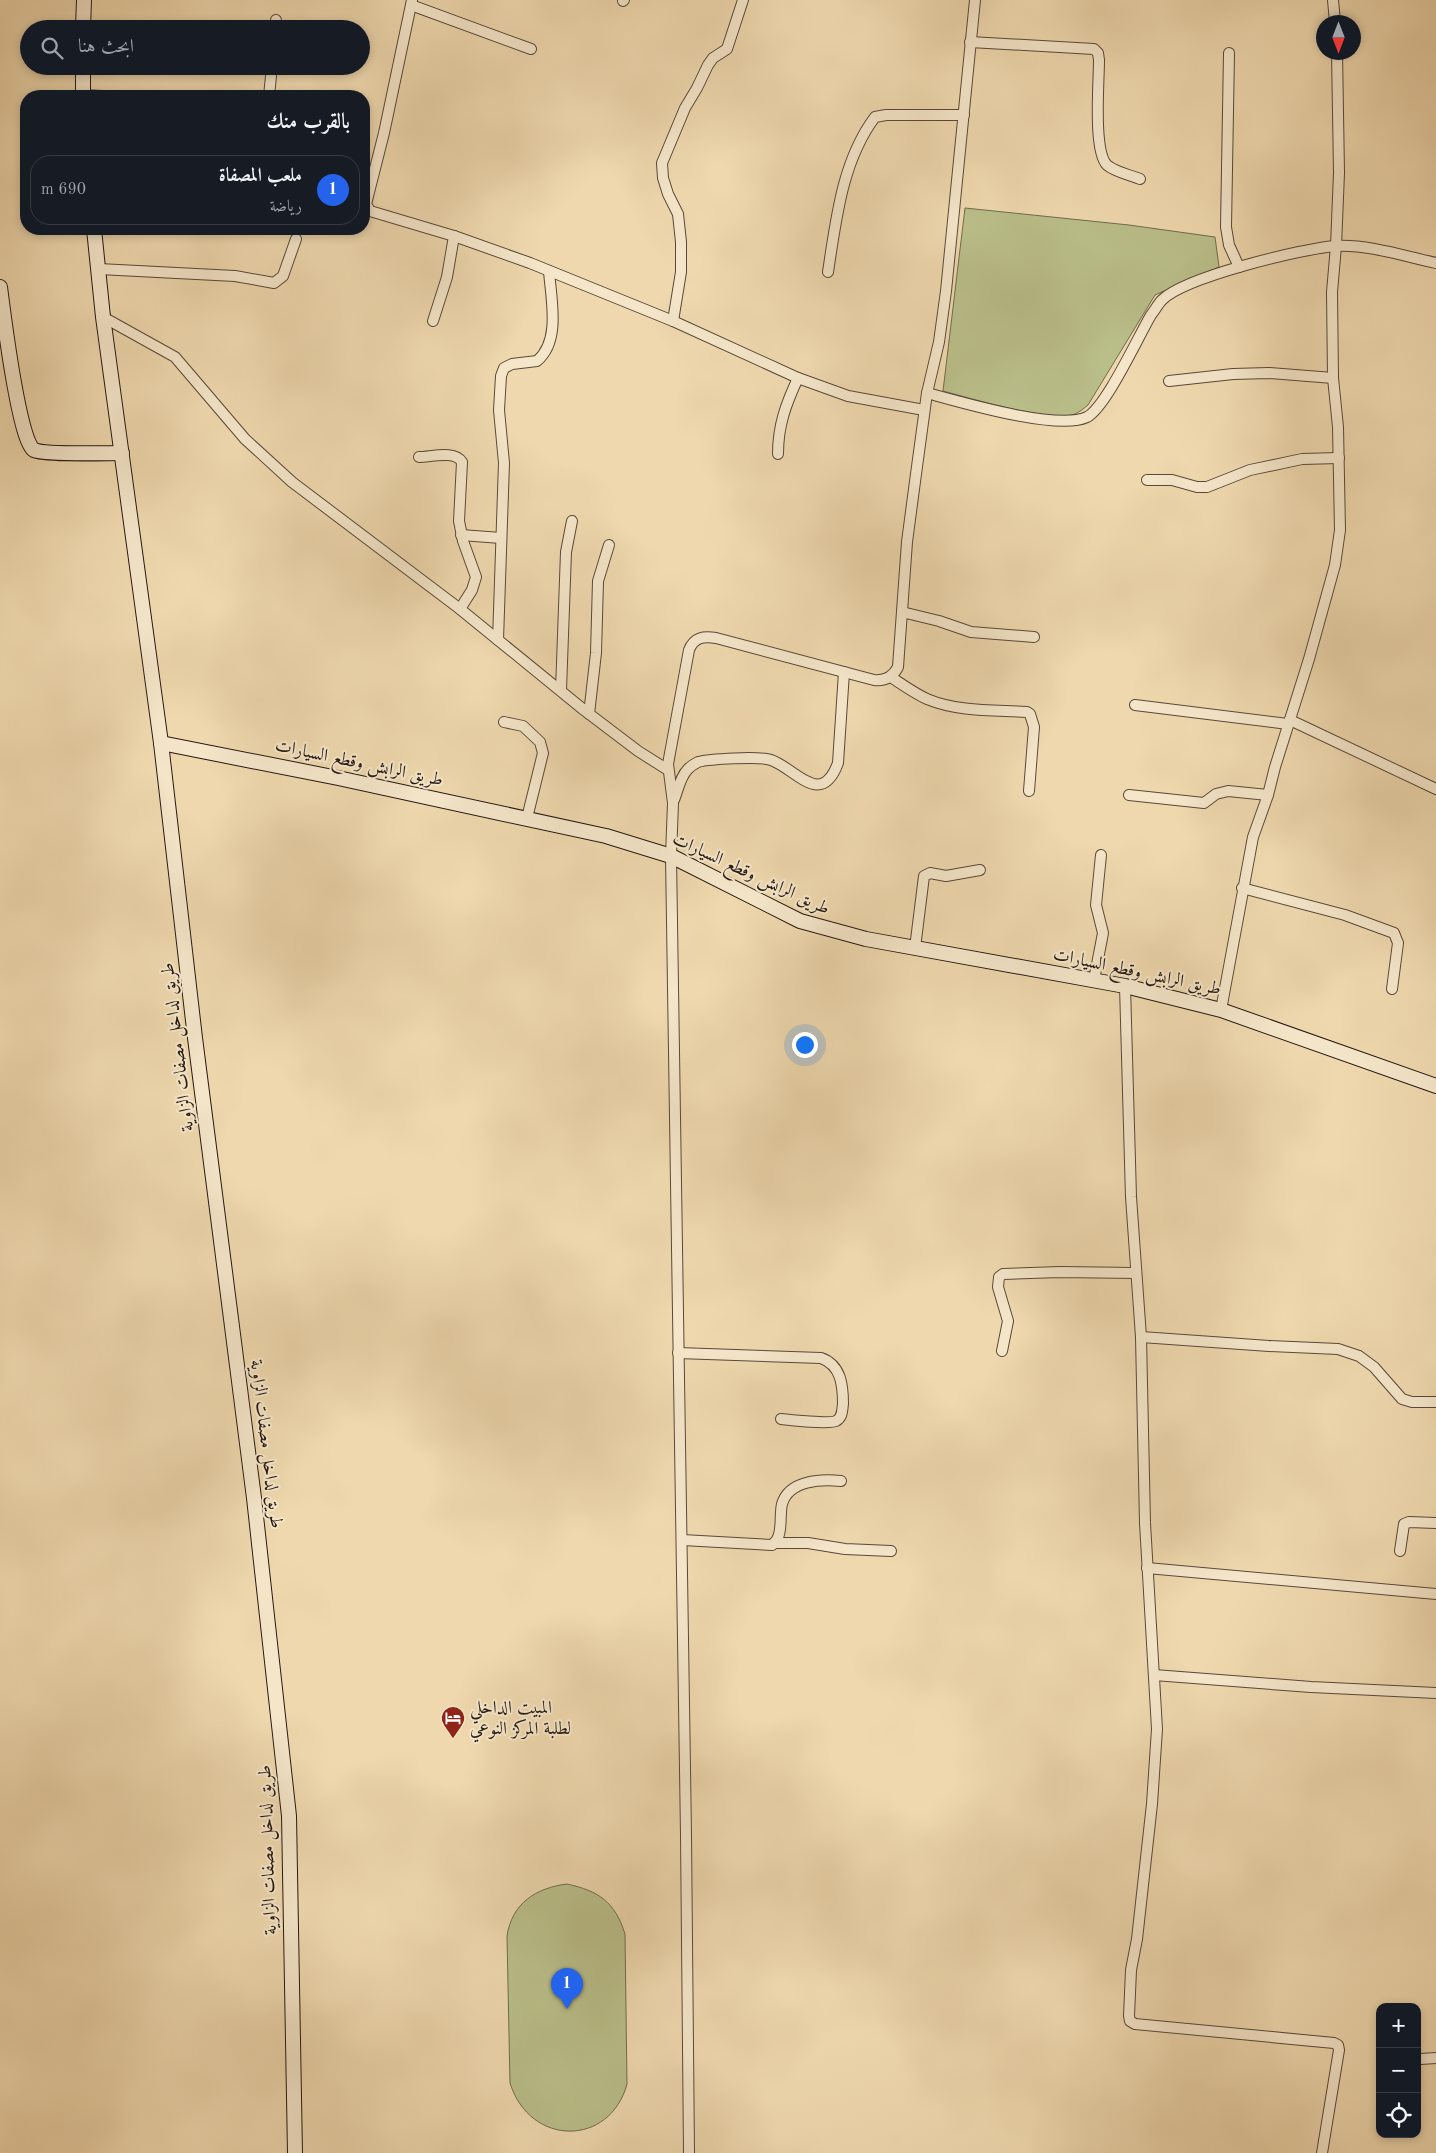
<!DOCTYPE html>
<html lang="ar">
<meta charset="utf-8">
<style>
body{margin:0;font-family:"Old Standard TT",Amiri,serif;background:#242831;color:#f1f3f6;direction:rtl}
.controls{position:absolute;right:15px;bottom:15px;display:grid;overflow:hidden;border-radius:10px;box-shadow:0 2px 8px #0003}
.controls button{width:45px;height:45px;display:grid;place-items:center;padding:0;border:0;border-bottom:1px solid #363941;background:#171b24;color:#f1f3f6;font:25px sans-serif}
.compass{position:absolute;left:1316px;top:15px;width:45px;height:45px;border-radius:50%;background:#171b24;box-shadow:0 2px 8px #0003;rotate:180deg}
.you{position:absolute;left:804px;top:1044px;width:18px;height:18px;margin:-12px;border:4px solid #fff;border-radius:50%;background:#1a73e8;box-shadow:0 0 0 8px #1a73e833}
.badge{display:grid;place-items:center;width:32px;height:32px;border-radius:50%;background:#2563eb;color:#fff;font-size:16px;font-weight:700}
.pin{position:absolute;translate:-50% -41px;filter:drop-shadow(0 1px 2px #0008)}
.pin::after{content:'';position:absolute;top:26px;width:18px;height:15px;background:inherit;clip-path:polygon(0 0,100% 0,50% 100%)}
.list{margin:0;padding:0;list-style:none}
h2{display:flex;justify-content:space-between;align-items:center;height:65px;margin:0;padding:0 20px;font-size:21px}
h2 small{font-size:16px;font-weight:400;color:#9ea1a6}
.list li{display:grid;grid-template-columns:32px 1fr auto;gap:15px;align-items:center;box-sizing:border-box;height:70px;margin:0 10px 10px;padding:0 10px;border:1px solid #363941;border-radius:20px}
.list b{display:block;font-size:19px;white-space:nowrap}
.list p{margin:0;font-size:16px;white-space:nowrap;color:#9ea1a6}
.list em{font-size:16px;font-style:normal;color:#9ea1a6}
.icon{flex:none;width:28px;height:28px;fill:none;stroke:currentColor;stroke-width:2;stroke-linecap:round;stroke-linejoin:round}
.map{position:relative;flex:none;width:1436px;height:2153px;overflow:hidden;direction:ltr}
.search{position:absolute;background:#171b24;box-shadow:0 2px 8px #0003;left:20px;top:20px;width:350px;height:55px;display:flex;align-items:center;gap:12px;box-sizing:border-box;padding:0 18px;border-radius:28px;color:#9ea1a6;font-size:19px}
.panel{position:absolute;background:#171b24;box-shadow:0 2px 8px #0003;left:20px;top:90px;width:350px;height:145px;border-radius:20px;direction:rtl}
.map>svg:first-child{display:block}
.green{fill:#babf8a;stroke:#706c4e}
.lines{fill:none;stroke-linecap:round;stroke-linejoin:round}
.street-casing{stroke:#584939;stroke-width:12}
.secondary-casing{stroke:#251912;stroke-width:16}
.street{stroke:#f5e6ca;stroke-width:10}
.secondary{stroke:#f5e6ca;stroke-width:14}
.labels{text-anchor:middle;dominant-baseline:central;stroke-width:4;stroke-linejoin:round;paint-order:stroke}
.street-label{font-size:18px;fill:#251912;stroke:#f5e6ca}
.poi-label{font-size:18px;fill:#251912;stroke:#f5e6ca;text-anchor:start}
</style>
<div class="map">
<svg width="1436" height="2153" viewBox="0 0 1436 2153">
<rect width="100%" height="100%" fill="#efd8ae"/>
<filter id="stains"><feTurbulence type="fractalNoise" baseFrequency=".004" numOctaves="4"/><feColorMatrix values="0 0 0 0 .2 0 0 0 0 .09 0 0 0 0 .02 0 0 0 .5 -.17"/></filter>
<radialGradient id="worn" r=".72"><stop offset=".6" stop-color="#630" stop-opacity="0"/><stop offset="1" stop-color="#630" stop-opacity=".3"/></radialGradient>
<g class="green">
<path d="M965 208 1129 225 1215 237 1219 267 1155 295 1088 405C1084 408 1080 412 1075 414 1052 423 970 398 943 391Z"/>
<path d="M567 1884C599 1891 615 1902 625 1934L627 2084C610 2147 530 2147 510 2083L507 1936C512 1903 536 1888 567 1884Z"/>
</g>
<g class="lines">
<g class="street-casing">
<g id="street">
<polyline points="412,0 384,133 366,204 370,211 454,236 530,263 673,321 798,378 848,396 924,410"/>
<polyline points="1333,0 1335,22"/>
<polyline points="623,1 624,0"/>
<polyline points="411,5 531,49"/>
<polyline points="275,29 276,20"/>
<path d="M970 42 1094 49 1098 53 1099 60C1099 82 1093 151 1107 165 1115 172 1130 175 1140 179"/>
<polyline points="1229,53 1226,227 1229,245 1239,267"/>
<polyline points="83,95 103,96"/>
<polyline points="269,96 272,66"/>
<polyline points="99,269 235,276 274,283 283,276 296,239"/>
<path d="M828 272C836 220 842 161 875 117L886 115H964"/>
<polyline points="103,317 175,357 245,439 292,482 460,609 584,710 638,751 668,770"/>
<polyline points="433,321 447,277 454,236"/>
<polyline points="673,321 681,272 681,242 678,214 668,194 663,178 662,163 685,108 697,88 708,65 713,58 727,49 743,0"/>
<polyline points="1169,381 1233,374 1269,373 1333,378"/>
<path d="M927 393C960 402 1058 431 1087 417 1106 407 1138 337 1151 315 1155 310 1158 304 1162 300 1185 277 1301 249 1335 246 1368 244 1404 256 1436 263"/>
<path d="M778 454C778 425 786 404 798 378"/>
<path d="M419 457C431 457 455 450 462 462L459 521 463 541 476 577 472 590 460 609"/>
<polyline points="1147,480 1172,480 1197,487 1207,487 1250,470 1302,459 1339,458"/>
<polyline points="461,535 501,538"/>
<polyline points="902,612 939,621 971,632 1034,637"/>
<path d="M498 640 504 463 499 410 501 376 504 368 512 364 537 361C561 341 551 299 549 271"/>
<path d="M891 677C903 685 914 693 927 699 958 712 994 710 1027 712L1030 714 1034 727 1029 791"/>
<polyline points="561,690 566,552 572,521"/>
<polyline points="1135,705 1288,724"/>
<polyline points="589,714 596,653 598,581 609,545"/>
<polyline points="1290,720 1436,789"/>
<polyline points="504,722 523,726 540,742 543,753 527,818"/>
<polyline points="1129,795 1204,803 1216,794 1228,791 1268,795"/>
<path d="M674 800C678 790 680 777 688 769 691 766 694 764 698 762 709 759 760 756 771 760 795 768 821 809 838 763L844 672"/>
<polyline points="1242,888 1345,915 1394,933 1398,943 1392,989"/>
<polyline points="915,948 924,876 930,873 946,876 980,870"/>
<polyline points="1094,980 1103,933 1096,905 1101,855"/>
<polyline points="1125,986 1131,1197 1141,1337 1145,1523 1157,1729 1152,1804 1137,1939 1131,1970 1129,2016 1130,2021 1135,2024 1334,2043 1338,2045 1339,2050 1322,2153"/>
<polyline points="1221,1010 1253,837 1268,795 1275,767 1309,659 1335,565 1340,530 1338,427 1333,378 1332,292 1336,246 1339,173 1337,52"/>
<polyline points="1141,1337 1269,1346 1338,1349 1359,1356 1374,1367 1402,1399 1412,1402 1436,1402"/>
<polyline points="1002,1351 1008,1321 998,1287 999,1277 1003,1274 1060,1272 1136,1273"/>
<path d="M678 1353 821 1358C841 1365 843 1385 843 1404 842 1410 843 1417 836 1421 830 1424 790 1420 781 1419"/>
<path d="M682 1540 772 1545C784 1537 779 1516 782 1504 789 1480 821 1479 841 1481"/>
<polyline points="774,1543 808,1543 845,1549 891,1551"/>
<polyline points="1400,1551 1404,1524 1409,1522 1436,1523"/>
<polyline points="1147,1568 1436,1594"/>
<polyline points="1154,1675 1311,1687 1436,1693"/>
<polyline points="1421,2059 1436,2058"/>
<path d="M689 2153 686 1835 671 856 673 803 668 764 689 650C694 637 704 636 716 638L874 680C885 681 893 677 898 667L907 542 916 474 927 393 939 342 946 291 975 0"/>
</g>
</g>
<g class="secondary-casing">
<g id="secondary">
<polyline points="83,29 84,0"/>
<polyline points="83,96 83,66"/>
<polyline points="94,229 103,317 161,743 195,1038 254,1498 289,1816 295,2153"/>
<path d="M0 287C3 310 19 442 34 450 44 455 107 453 122 453"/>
<polyline points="161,743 338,778 606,836 671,856 800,921 866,939 1125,986 1221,1010 1436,1086"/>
</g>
</g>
<use href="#street" class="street"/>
<use href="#secondary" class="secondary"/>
</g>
<defs>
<g id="hotel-pin" transform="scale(1.25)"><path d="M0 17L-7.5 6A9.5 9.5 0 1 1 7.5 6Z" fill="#8f2418" stroke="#f5e6ca"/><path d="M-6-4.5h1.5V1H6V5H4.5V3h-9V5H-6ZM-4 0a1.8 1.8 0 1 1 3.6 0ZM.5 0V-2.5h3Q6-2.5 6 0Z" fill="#fff"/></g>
</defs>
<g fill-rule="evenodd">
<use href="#hotel-pin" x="453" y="1718"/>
</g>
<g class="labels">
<g class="street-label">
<text transform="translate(359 763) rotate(12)">طريق الرابش وقطع السيارات</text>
<text transform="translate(751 874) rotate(25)">طريق الرابش وقطع السيارات</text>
<text transform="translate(1137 972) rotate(12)">طريق الرابش وقطع السيارات</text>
<text transform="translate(178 1047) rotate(-97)">طريق لداخل مصفات الزاوية</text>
<text transform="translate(266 1444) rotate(83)">طريق لداخل مصفات الزاوية</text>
<text transform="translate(268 1850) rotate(-92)">طريق لداخل مصفات الزاوية</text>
</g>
<g class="poi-label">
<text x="470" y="1708">المبيت الداخلي<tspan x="470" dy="21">لطلبة المركز النوعي</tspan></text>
</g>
</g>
<rect width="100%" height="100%" filter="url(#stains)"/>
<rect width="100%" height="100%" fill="url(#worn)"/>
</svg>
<div class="controls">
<button>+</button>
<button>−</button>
<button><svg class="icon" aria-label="locate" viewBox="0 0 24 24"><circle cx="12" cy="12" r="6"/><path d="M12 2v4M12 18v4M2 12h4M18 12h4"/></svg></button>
</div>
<svg class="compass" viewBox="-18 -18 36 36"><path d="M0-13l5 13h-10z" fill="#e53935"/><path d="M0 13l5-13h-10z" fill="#9ea1a6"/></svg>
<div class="you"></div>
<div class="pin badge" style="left:567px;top:2009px">1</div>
<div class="search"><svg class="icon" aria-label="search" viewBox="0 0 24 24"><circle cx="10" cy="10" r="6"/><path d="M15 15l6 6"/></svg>ابحث هنا</div>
<section class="panel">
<h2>بالقرب منك<small></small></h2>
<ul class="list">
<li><span class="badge">1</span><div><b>ملعب المصفاة</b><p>رياضة</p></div><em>690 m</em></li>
</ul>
</section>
</div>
